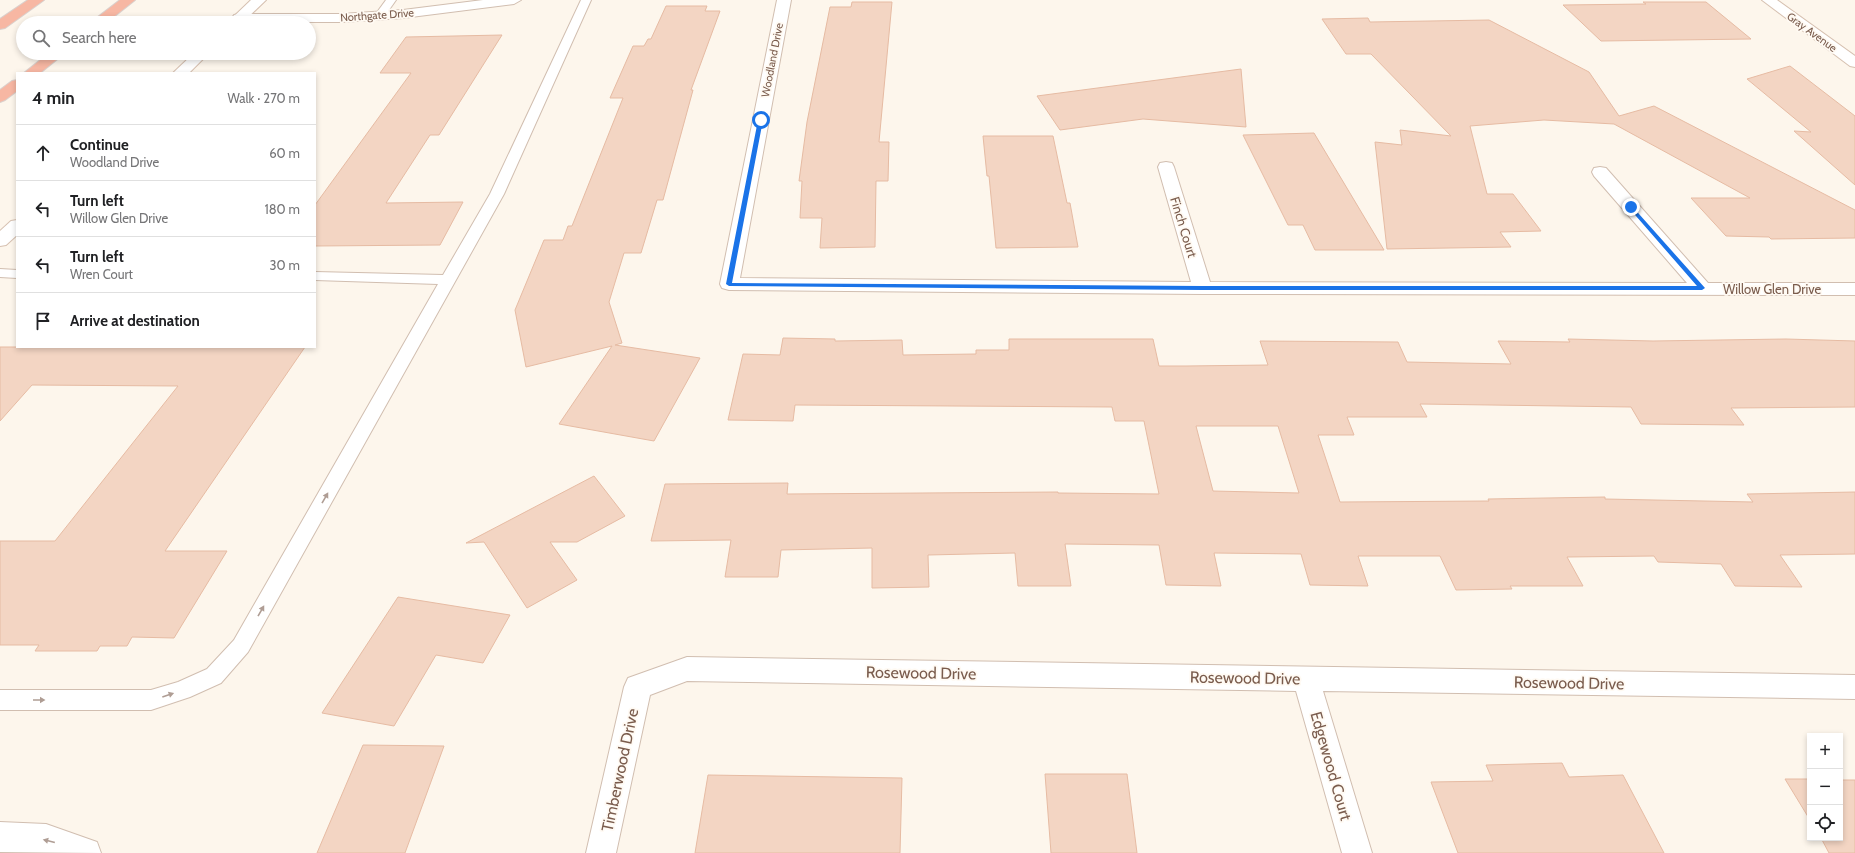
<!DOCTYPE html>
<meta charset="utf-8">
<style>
body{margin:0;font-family:Cabin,sans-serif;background:#f6f6f6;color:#202124}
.controls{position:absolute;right:12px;bottom:12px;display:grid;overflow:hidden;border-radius:0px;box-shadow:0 2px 6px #0003}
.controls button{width:36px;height:36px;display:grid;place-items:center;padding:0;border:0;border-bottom:1px solid #e0e0e0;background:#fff;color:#202124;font:20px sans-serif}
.stop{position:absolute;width:12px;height:12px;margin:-9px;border:3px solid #1a73e8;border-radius:50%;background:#fff}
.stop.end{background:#1a73e8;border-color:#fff;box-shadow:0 1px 4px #0008}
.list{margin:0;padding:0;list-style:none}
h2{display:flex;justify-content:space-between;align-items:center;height:52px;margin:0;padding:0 16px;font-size:17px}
h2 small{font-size:13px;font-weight:400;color:#757577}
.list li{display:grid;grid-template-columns:26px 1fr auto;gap:12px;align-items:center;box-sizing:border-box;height:56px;padding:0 16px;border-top:1px solid #e0e0e0}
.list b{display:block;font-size:15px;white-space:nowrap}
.list p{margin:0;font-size:13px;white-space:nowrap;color:#757577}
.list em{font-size:13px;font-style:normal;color:#757577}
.icon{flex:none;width:22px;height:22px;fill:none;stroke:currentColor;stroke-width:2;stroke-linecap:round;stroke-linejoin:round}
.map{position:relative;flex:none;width:1855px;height:853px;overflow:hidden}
.search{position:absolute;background:#fff;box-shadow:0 2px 6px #0003;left:16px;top:16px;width:300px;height:44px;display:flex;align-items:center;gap:10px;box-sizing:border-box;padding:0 14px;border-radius:22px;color:#757577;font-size:15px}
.panel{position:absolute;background:#fff;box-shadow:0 2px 6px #0003;left:16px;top:72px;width:300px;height:276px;border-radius:0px}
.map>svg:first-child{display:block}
.building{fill:#f3d5c3;stroke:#e6bba3;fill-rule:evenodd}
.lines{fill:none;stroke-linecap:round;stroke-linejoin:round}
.lane-casing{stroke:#d1beb0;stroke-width:2}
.street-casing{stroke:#d1beb0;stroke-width:2}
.secondary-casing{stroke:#d6c0b0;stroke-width:2}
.highway-casing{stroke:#dad1cd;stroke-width:2}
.lane{fill:#fff;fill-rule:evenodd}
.street{fill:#fff;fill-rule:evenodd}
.secondary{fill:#fff;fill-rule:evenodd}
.highway{fill:#f7b7a3;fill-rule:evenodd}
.oneway{fill:#af9d94}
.route{fill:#1a73e8}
.labels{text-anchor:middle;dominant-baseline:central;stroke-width:3.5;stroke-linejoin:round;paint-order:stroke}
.far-street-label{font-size:11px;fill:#7a5c4d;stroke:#fffaf3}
.street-label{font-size:13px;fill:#7a5c4d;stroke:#fffaf3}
.near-street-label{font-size:16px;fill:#7a5c4d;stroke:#fffaf3}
</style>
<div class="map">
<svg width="1855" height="853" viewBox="0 0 1855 853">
<rect width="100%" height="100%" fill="#fdf6ec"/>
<g class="building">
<polygon points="852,2 892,2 879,142 889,142 888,181 876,181 875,247 820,248 822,218 800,218 802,181 799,181 807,122 830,7 851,7"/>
<polygon points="1643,2 1706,2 1751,39 1601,41 1563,5 1646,4"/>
<polygon points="666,6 707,6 705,11 720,11 691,90 693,90 663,200 657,200 641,253 624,253 609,302 622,343 615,345 700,358 654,441 559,424 612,346 526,367 515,310 544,240 563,240 568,226 572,226 623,98 610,98 633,46 644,46 648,39 651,39"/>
<polygon points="1368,18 1370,22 1489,20 1589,72 1619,116 1654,106 1855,210 1855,238 1771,239 1769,237 1726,236 1691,198 1750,198 1614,124 1544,120 1470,126 1487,194 1513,194 1541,231 1500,232 1511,247 1387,249 1375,142 1402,145 1400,130 1451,136 1371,54 1346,54 1322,19"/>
<polygon points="502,35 439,135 430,135 386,203 463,202 440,245 315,246 315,205 411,73 380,73 406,37"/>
<polygon points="1790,66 1855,116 1855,185 1794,131 1811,132 1747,79"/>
<polygon points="1241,69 1246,127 1143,119 1060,130 1037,96"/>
<polygon points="1314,133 1384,250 1315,250 1303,225 1288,225 1243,135"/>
<polygon points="983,136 1053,136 1067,203 1070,203 1078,247 996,248 989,176 987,176"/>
<path d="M783 338 835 339V341L902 340 903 355 976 354V350H1009V339H1153L1159 366H1186L1268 365 1260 341 1398 342 1407 362 1511 364 1498 341 1570 342 1568 339 1653 341 1786 339 1855 341V407L1731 408 1744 425 1641 424 1631 407 1420 404 1427 417H1347L1354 435H1318L1340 502 1489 501 1488 499 1605 497V499L1753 502 1747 494 1855 492V554L1780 555 1802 587 1735 586 1721 564 1658 562 1654 556 1567 557 1583 586H1510L1512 589 1456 590 1440 556H1358L1368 586 1310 585 1301 554 1214 553 1221 586 1166 585 1159 545 1065 544 1071 586H1018L1015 553 928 555 929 587 872 588V548L781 550 778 577H725L731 540 651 541 665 484 788 483 787 494 1058 492V493L1159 494 1144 421H1115L1112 407 795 405 793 421 728 420 743 354 780 355ZM1196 426H1278L1299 493 1213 491Z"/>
<polygon points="0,347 305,347 165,551 227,551 174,638 132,637 127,646 100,646 97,651 35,651 39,645 0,645 0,541 55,541 178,386 32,385 0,421"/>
<polygon points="594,476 625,516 577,542 550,542 577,580 527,608 484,542 466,543"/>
<polygon points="398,597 510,615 483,663 436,655 394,726 322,713"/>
<polygon points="363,745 444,746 405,853 317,853"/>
<polygon points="1562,763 1569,777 1623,775 1664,853 1458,853 1431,782 1493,781 1486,765"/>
<polygon points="1045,774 1127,774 1137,853 1051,853"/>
<polygon points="708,775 902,778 900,853 695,853"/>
<polygon points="1785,779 1810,779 1810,820"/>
<polygon points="1840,780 1855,780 1855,853 1829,853 1821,838 1840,838"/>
</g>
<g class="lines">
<g class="lane-casing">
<g id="lane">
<polygon points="386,0 396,0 384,17 376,17 375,15"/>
<polygon points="581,0 591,0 504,194 248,652 221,683 190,697 151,710 0,710 0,690 151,690 178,682 207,669 234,640 438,284 315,280 315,272 443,275 490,194"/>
<polygon points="0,269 17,270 17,278 0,277"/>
</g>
</g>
<g class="street-casing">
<g id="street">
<polygon points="483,0 521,0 514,4 403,18 341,22 239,22 234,21 232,18 234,15 239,14 341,14 403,10"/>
<polygon points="777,0 791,0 740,278 1191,282 1158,167 1160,163 1166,162 1172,163 1174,167 1210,282 1687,283 1594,176 1592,172 1594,168 1600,167 1606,168 1708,283 1855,283 1855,295 1202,294 729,290 722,288 720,284"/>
<polygon points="687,657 1855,675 1855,699 1323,691 1372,853 1342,853 1296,691 687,681 650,695 616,853 586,853 624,687 628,678"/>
<polygon points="0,822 46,824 97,842 101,853 0,852"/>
</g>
</g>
<g class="secondary-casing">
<g id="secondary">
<polygon points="251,0 266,0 242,23 227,23"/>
<polygon points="1762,0 1777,0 1855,56 1855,67 1850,66"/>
<polygon points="194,53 209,53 189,73 173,73"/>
<polygon points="17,220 17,235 6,245 0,246 0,231 11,221"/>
</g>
</g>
<g class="highway-casing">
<g id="highway">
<polygon points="28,0 44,0 5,28 0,29 0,19"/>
<polygon points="120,0 135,0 106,23 90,23"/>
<polygon points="49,53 65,53 40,73 24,73"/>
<polygon points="17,80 17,91 5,100 0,102 0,90 12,81"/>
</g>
</g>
<use href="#lane" class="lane"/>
<use href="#street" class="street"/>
<use href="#secondary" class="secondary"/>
<use href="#highway" class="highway"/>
</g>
<defs><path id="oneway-solid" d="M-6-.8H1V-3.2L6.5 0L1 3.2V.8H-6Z"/></defs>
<g class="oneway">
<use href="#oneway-solid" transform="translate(325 498) rotate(-60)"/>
<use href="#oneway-solid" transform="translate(261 611) rotate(-60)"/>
<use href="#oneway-solid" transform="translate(168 695) rotate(-19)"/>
<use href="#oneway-solid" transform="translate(39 700)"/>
<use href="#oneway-solid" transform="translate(49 841) rotate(-166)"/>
</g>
<polygon class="route" points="761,118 763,120 732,283 1202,286 1697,286 1629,208 1631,205 1705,288 1702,290 1202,290 729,286 726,284 758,120"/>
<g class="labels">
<g class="far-street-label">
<text transform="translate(377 15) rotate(-4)">Northgate Drive</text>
<text transform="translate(1812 32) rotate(36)">Gray Avenue</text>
<text transform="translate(772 60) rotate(-79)">Woodland Drive</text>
</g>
<g class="street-label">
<text transform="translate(1184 227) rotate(73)">Finch Court</text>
<text x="1772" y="289">Willow Glen Drive</text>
</g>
<g class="near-street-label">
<text transform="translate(921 673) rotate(1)">Rosewood Drive</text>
<text transform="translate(1245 678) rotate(1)">Rosewood Drive</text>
<text transform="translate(1569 683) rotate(1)">Rosewood Drive</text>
<text transform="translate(1331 766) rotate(74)">Edgewood Court</text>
<text transform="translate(620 770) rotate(-78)">Timberwood Drive</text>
</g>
</g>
</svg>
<div class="controls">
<button>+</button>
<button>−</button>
<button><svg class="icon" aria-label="locate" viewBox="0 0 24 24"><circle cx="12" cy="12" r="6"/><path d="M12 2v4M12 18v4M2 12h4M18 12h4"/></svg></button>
</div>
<div class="stop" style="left:761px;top:120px"></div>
<div class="stop end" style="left:1631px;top:207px"></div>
<div class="search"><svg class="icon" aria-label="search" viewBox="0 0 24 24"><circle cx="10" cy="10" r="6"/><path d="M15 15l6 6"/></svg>Search here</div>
<section class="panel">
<h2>4 min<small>Walk · 270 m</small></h2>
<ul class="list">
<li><svg class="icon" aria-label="ahead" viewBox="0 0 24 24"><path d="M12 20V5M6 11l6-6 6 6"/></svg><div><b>Continue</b><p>Woodland Drive</p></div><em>60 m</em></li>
<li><svg class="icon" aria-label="left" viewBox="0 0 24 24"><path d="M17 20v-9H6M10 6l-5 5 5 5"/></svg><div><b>Turn left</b><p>Willow Glen Drive</p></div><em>180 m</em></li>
<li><svg class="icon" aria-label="left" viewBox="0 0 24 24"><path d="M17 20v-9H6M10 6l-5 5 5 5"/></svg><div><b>Turn left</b><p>Wren Court</p></div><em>30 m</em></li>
<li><svg class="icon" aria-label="arrive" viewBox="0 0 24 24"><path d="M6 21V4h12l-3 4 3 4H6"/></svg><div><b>Arrive at destination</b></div></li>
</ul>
</section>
</div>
